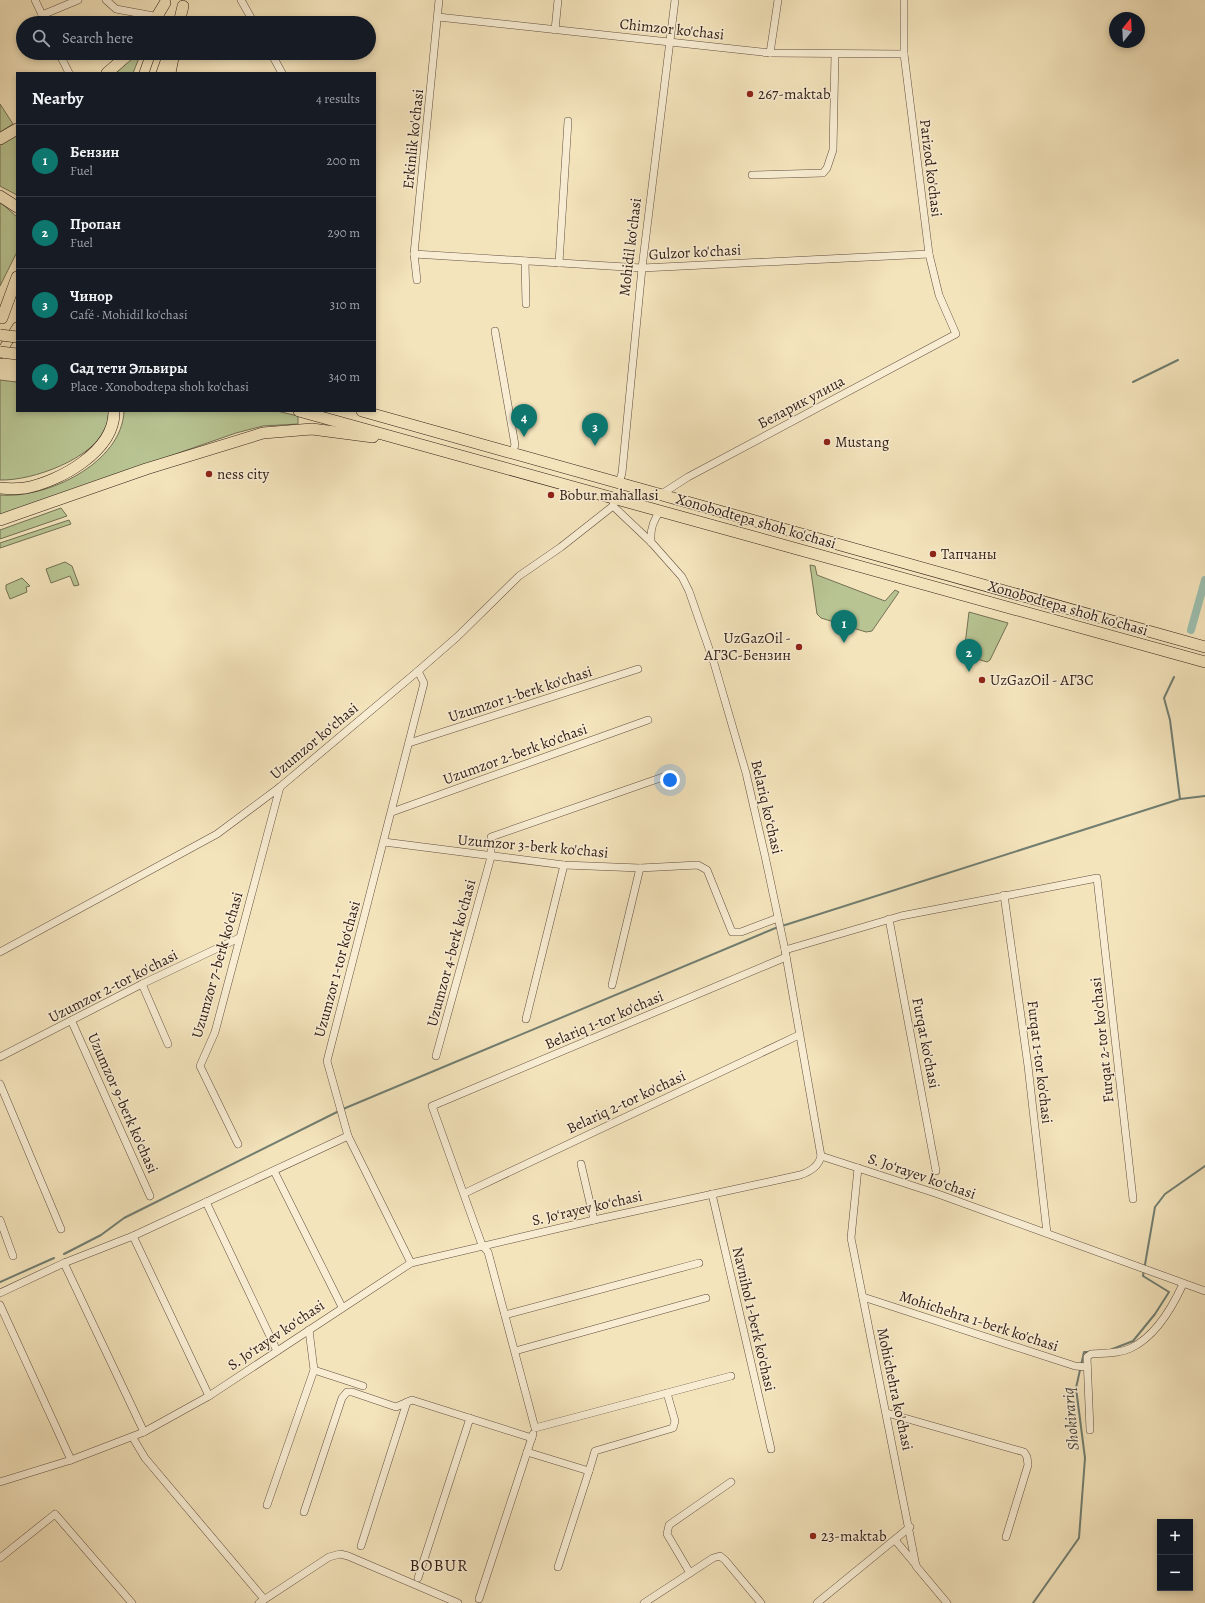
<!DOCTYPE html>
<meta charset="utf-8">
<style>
body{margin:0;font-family:Alegreya,serif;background:#20242c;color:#f1f3f6}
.controls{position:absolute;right:12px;bottom:12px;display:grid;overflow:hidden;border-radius:0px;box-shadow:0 2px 6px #0003}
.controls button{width:36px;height:36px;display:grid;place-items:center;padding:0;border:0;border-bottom:1px solid #363941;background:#171b24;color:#f1f3f6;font:20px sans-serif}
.compass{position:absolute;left:1109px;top:12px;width:36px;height:36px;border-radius:50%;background:#171b24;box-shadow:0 2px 6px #0003;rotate:18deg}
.you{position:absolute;left:670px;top:780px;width:14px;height:14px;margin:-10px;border:3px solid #fff;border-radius:50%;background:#1a73e8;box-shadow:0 0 0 6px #1a73e833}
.badge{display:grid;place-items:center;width:26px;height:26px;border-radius:50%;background:#0f766e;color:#fff;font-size:13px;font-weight:700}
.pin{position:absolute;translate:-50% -33px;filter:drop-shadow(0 1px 2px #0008)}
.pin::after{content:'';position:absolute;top:21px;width:14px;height:12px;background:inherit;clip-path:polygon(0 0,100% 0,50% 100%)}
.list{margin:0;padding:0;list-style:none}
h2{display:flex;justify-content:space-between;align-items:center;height:52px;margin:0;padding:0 16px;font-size:17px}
h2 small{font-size:13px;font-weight:400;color:#9ea1a6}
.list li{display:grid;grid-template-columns:26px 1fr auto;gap:12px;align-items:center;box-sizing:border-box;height:72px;padding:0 16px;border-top:1px solid #363941}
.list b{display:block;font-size:15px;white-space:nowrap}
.list p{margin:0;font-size:13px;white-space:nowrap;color:#9ea1a6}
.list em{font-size:13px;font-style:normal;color:#9ea1a6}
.icon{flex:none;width:22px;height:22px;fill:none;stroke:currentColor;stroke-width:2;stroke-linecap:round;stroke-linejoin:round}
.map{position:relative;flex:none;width:1205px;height:1603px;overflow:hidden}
.search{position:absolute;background:#171b24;box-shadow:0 2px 6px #0003;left:16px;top:16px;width:360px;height:44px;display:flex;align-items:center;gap:10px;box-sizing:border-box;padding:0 14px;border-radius:22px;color:#9ea1a6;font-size:15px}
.panel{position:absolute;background:#171b24;box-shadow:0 2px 6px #0003;left:16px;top:72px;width:360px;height:340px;border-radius:0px}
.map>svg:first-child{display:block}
.green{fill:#b8c593;stroke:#747054}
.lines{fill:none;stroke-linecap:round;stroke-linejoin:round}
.stream{stroke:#717e71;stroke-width:2}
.canal{stroke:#9cbfaf;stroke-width:8}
.minor-casing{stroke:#614e3f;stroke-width:8}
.major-casing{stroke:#301c15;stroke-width:10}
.highway-casing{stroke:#301c15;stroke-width:12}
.minor{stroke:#f8edd3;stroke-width:7}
.major{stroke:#f4e4bc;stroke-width:9}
.highway{stroke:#f4e4bc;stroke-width:11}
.highway-bridge-casing{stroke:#301c15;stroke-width:12;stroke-linecap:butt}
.highway-bridge{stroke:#f4e4bc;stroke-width:11}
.poi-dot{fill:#8f2418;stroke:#f8edd3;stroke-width:1.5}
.labels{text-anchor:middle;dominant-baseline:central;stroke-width:3;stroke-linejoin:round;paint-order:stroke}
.street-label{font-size:15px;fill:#301c15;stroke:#f8edd3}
.poi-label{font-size:15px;fill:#301c15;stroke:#f8edd3;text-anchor:start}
.water-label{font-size:16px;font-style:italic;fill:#504d43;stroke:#f8edd3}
.quarter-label{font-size:17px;letter-spacing:1px;fill:#301c15;stroke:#f8edd3}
</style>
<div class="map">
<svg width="1205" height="1603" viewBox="0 0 1205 1603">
<rect width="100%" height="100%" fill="#f4e4bc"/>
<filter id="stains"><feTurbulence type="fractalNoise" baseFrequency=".005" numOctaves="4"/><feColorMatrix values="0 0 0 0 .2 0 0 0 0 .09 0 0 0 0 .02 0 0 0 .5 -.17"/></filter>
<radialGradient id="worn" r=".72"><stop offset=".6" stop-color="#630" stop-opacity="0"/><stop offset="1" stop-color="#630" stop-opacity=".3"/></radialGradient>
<g class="green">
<polygon points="137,53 141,53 133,73 116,73"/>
<polygon points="0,104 13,124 0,132"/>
<polygon points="17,134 17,195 0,186 0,144"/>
<polygon points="0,202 17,217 17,252 0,286"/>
<path d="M17 378V411H109C108 416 108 422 107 426 94 459 32 481 0 480V380L16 382Z"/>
<path d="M124 411H277L298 416V424L263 426 236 433 0 515V495C47 499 122 463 124 411Z"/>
<polygon points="61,508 67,516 0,539 0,530"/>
<polygon points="69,520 71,524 0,548 0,543"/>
<polygon points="65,562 72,566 79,585 74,586 70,576 51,583 46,569"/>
<polygon points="810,565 815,566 817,575 885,601 895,590 899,592 872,631 866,632 821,618 817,614"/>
<polygon points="22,578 30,586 26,587 27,592 10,599 6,589 6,585"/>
<polygon points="969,612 1008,623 990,660 987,662 967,656 964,653"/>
</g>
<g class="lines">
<g class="stream">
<polyline points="1133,382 1178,360"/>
<polyline points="1174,677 1164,698 1170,720 1180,799"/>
<polyline points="782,926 1180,799 1205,796"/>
<polyline points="343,1109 778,927"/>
<polyline points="64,1254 101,1235 124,1218 339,1111"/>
<polyline points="0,1282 54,1258"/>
<polyline points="1110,1350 1133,1341 1155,1314 1169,1292 1143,1276 1155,1207 1165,1194 1205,1166"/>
<polyline points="1033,1603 1079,1538 1085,1458 1076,1388 1084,1352 1090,1352"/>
</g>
<polyline class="canal" points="1191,630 1205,580"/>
<g class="minor-casing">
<g id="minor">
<polyline points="35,0 46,23"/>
<polyline points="106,0 116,9 159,17"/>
<polyline points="241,0 254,23"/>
<polyline points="42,15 78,0"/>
<polyline points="438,17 770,53 904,54"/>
<polyline points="555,30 558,0"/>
<polyline points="59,53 69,73"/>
<polyline points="271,53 282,73"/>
<polyline points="770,53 778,0"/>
<polyline points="752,175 823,173 827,168 833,150 835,54"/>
<polyline points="414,254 642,268 929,254"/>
<polyline points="525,261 526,304"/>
<polyline points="559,263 568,121"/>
<polyline points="417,280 414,254 439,0"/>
<polyline points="495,331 515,445 512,453"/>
<polyline points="619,483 622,473 642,268 675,0"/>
<polyline points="660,495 688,477 956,334 939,295 929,254 904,54 904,0"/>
<path d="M651 542C650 529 653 520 661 510"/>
<polyline points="409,743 638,669"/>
<polyline points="392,812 648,720"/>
<polyline points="384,842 564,865 640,868 698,865 707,870 732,932 741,932 778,918"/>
<polyline points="1004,895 1028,1066 1047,1233"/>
<polyline points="889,919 936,1171"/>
<polyline points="785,950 901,916 1097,878 1133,1199"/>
<polyline points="0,952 217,834 280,787 418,671 457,637 519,576 561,547 613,506"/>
<polyline points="142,984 168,1044"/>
<polyline points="612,985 640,868"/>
<polyline points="526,1019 564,865"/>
<polyline points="72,1022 150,1196"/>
<polyline points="436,1056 491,857 491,837 666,776"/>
<polyline points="0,1057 142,984 239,938"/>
<polyline points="0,1084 61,1229"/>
<polyline points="238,1144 200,1066 215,1032 280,787"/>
<polyline points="821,1156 938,1194 1205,1291"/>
<polyline points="581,1164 594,1220"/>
<polyline points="858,1168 851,1238 916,1566 947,1603"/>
<polyline points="274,1171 342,1307"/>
<polyline points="465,1193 799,1035"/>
<polyline points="712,1194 771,1449"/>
<polyline points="206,1202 277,1351"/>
<polyline points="0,1220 13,1256"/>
<polyline points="133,1236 209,1396"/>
<polyline points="64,1263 144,1432"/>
<polyline points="411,1263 348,1136 327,1061 424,683 418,671"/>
<polyline points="0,1293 64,1263 133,1236 348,1136"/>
<polyline points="863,1297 1075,1366 1087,1367"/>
<polyline points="0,1305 71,1460"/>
<polyline points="505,1315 699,1263"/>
<polyline points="515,1351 706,1298"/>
<polyline points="314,1370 363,1386"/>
<polyline points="731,1376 535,1428 488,1252 482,1245 432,1106 786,957"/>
<polyline points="887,1413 1024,1452 1027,1457 1028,1465 1006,1537"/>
<path d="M1090 1430 1087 1357 1091 1354C1104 1353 1119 1354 1131 1348 1156 1336 1172 1308 1183 1284"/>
<polyline points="133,1438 145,1458 264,1599"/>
<polyline points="527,1452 589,1471 558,1567"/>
<polyline points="589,1471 595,1451 673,1428 675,1421 667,1393"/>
<path d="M0 1482 71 1460 144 1432 209 1396 411 1263 594 1220 800 1175C809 1172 819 1166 821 1156L785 950 765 856 746 773 714 663 689 591 682 577 651 542 613 506 615 497"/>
<polyline points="267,1505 314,1370 309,1330"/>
<polyline points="304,1512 342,1398 347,1392 352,1392 396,1407 412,1400 532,1438"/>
<polyline points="895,1540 916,1565"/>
<polyline points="361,1546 407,1402"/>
<polyline points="0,1558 55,1514 132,1603"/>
<polyline points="690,1573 667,1534 669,1525 731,1482"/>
<polyline points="418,1578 470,1418"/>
<polyline points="479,1599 533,1434"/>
<polyline points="259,1603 329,1557 340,1554 348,1556 458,1603"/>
<polyline points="644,1603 713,1558 720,1556 725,1560 761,1603"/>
<polyline points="817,1603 910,1527"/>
</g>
</g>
<g class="major-casing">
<g id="major">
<polyline points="144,73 151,53"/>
<polyline points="161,73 168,53"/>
<polyline points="0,354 17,327"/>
</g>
</g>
<g class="highway-casing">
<g id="highway">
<polyline points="153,23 165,3"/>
<polyline points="179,23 183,6"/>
<polyline points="107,73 130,53"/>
<polyline points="170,73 174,53"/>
<polyline points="0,139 17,129"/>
<polyline points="0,196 17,207"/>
<polyline points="2,318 17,277"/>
<polyline points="299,411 1205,662"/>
<polyline points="362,411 1205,647"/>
<path d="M0 488C8 489 16 489 25 488 59 482 115 451 114 411"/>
<polyline points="0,520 146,469 263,433 312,429 373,437"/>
</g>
</g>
<use href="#minor" class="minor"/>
<use href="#major" class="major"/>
<use href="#highway" class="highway"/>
<g class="highway-bridge-casing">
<g id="highway-bridge">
<polyline points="0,335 17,337"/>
<polyline points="0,352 17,354"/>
</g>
</g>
<use href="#highway-bridge" class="highway-bridge"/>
</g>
<g class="poi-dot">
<circle cx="750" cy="94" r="4"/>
<circle cx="827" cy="442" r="4"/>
<circle cx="209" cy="474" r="4"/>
<circle cx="551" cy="495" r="4"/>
<circle cx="933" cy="554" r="4"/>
<circle cx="799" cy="647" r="4"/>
<circle cx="982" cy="680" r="4"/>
<circle cx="813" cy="1536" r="4"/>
</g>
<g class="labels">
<g class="street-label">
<text transform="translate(672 29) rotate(6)">Chimzor ko'chasi</text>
<text transform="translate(413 139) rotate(-84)">Erkinlik ko'chasi</text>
<text transform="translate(931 168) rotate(83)">Parizod ko'chasi</text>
<text transform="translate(630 247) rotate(-83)">Mohidil ko'chasi</text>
<text transform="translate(695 252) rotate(-3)">Gulzor ko'chasi</text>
<text transform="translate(801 402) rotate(-28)">Беларик улица</text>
<text transform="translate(756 521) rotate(16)">Xonobodtepa shoh ko'chasi</text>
<text transform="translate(1068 608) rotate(16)">Xonobodtepa shoh ko'chasi</text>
<text transform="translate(520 694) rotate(-18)">Uzumzor 1-berk ko'chasi</text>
<text transform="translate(314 741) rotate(-40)">Uzumzor koʻchasi</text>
<text transform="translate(515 754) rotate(-20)">Uzumzor 2-berk ko'chasi</text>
<text transform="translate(767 807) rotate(77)">Belariq koʻchasi</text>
<text transform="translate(533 846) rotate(5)">Uzumzor 3-berk ko'chasi</text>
<text transform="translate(451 953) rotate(-75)">Uzumzor 4-berk ko'chasi</text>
<text transform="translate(217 965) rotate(-74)">Uzumzor 7-berk ko'chasi</text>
<text transform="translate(337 969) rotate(-75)">Uzumzor 1-tor ko‘chasi</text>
<text transform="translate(113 986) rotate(-27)">Uzumzor 2-tor ko'chasi</text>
<text transform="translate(604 1020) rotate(-23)">Belariq 1-tor ko'chasi</text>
<text transform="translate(1102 1040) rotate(-96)">Furqat 2-tor ko'chasi</text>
<text transform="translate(926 1043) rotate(79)">Furqat ko'chasi</text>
<text transform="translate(1040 1062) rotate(83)">Furqat 1-tor ko'chasi</text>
<text transform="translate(626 1102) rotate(-25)">Belariq 2-tor ko'chasi</text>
<text transform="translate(123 1103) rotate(66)">Uzumzor 9-berk ko'chasi</text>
<text transform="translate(922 1176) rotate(19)">S. Joʻrayev koʻchasi</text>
<text transform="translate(587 1208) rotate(-13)">S. Joʻrayev koʻchasi</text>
<text transform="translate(754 1319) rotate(77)">Navnihol 1-berk ko'chasi</text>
<text transform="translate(979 1321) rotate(18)">Mohichehra 1-berk ko'chasi</text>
<text transform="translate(276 1335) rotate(-34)">S. Joʻrayev koʻchasi</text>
<text transform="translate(895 1389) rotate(78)">Mohichehra ko'chasi</text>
</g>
<g class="poi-label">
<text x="758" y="94">267-maktab</text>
<text x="835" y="442">Mustang</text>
<text x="217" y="474">ness city</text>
<text x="559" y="495">Bobur mahallasi</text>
<text x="941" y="554">Тапчаны</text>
<text x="791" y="638" text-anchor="end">UzGazOil -<tspan x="791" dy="17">АГЗС-Бензин</tspan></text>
<text x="990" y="680">UzGazOil - АГЗС</text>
<text x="821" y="1536">23-maktab</text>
</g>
<g class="water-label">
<text transform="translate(1071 1419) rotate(-95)">Shokirariq</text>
</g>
<g class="quarter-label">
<text x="439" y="1565">BOBUR</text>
</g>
</g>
<rect width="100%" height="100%" filter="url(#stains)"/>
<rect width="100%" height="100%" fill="url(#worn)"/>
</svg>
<div class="controls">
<button>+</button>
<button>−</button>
</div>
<svg class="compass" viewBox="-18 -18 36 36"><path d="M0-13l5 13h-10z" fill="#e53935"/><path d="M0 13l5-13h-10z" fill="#9ea1a6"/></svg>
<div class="you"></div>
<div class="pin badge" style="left:844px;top:643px">1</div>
<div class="pin badge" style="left:969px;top:672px">2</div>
<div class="pin badge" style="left:595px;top:446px">3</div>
<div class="pin badge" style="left:524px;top:437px">4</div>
<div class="search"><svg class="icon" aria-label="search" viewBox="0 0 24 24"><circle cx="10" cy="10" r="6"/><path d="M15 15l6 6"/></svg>Search here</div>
<section class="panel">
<h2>Nearby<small>4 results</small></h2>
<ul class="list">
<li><span class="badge">1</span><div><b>Бензин</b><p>Fuel</p></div><em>200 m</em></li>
<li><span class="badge">2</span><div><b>Пропан</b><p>Fuel</p></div><em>290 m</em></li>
<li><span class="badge">3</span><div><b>Чинор</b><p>Café · Mohidil ko'chasi</p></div><em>310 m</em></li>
<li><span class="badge">4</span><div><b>Сад тети Эльвиры</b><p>Place · Xonobodtepa shoh ko'chasi</p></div><em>340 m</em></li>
</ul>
</section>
</div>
